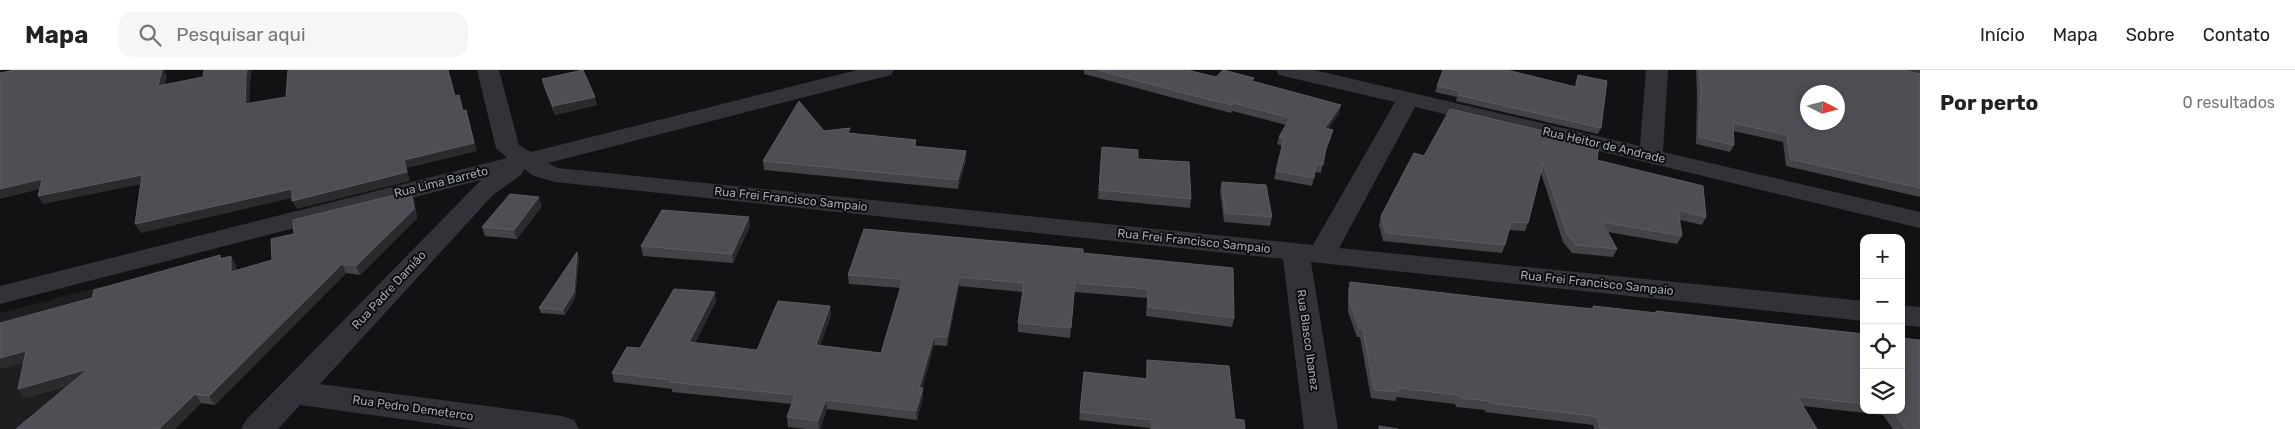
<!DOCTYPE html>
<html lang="pt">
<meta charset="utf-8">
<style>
body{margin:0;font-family:Rubik,sans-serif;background:#f6f6f6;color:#222}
.controls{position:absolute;right:15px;bottom:15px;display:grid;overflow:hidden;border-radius:10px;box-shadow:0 2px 8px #0003}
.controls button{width:45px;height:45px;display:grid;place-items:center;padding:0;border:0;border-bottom:1px solid #e0e0e0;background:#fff;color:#222;font:25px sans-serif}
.compass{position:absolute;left:1800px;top:15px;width:45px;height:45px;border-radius:50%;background:#fff;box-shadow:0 2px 8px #0003;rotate:96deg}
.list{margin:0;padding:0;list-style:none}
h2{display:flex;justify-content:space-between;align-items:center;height:65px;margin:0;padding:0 20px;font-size:21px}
h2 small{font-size:16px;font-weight:400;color:#767676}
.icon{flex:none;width:28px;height:28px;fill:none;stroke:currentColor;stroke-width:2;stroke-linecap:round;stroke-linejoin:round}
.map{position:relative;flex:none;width:1920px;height:359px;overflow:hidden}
header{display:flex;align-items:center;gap:30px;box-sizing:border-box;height:70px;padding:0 25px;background:#fff;border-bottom:1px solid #e0e0e0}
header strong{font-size:24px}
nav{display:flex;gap:28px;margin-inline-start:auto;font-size:18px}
.search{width:350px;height:45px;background:#f6f6f6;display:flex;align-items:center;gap:12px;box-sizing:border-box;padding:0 18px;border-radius:15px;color:#767676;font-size:19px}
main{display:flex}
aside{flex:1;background:#fff}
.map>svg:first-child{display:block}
.built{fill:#1e1e20}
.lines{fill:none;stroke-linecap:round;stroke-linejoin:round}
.minor{fill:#323338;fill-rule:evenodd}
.wall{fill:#434348}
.shaded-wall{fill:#2b2b2e}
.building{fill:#4e4e54;stroke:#5b5c63;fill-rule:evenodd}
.labels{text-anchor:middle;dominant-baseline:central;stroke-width:4;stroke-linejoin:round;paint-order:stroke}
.street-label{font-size:12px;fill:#a3a7b4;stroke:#0d0d0e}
</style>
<header>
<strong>Mapa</strong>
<div class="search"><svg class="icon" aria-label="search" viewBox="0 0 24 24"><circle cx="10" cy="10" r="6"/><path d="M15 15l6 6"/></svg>Pesquisar aqui</div>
<nav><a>Início</a><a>Mapa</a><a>Sobre</a><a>Contato</a></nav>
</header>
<main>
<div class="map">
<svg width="1920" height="359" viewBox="0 0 1920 359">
<rect width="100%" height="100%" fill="#121113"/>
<polygon class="built" points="103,216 89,289 35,359 0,359 0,243"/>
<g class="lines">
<g class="minor">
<polygon points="477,0 499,0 519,75 531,82 857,0 894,0 891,5 548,93 558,98 1313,175 1395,32 1279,5 1276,0 1314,0 1640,76 1646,0 1668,0 1663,82 1920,142 1920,158 1415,37 1339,178 1864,231 1864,251 1311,192 1338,359 1304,359 1283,189 555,112 534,106 524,99 521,105 493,125 320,314 562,346 574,350 579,359 472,359 300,335 278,359 241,359 246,350 481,110 0,234 0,216 507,88 496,78"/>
<polygon points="1895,0 1920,0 1920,9 1898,5"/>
<polygon points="1901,235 1920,237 1920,257 1901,255"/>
</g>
</g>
<g class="wall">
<polygon points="1084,0 1187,0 1216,7 1253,11 1339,43 1328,59 1331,68 1325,83 1321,103 1315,102 1312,116 1274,109 1282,76 1277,74 1279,67 1286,55 1232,41 1231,43 1189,32 1084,4"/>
<polygon points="1696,0 1903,0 1920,4 1920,127 1786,96 1783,72 1733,61 1734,75 1730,82 1696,74 1697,25"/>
<polygon points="1578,5 1601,58 1598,64 1456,31 1457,27 1435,22 1437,16 1575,16 1576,11"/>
<polygon points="542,9 597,35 555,45 544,17"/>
<polygon points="824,61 916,70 916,77 966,81 966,90 958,119 764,100 763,91"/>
<polygon points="1101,86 1138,89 1191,129 1190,138 1098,129"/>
<polygon points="1424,86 1597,90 1706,147 1702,155 1680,150 1682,166 1677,174 1608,162 1617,179 1613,187 1572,183 1563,172 1541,103 1528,153 1525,161 1509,160 1505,175 1502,183 1383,171 1379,155 1381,146"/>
<polygon points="1222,112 1272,147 1270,156 1224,152 1220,121"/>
<polygon points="414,129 417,148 360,205 346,203 215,335 201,333 175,359 16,359 68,316 25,328 18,319 92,228 220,185 222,189 236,195 236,200 272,190"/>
<polygon points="542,136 517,169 485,166 482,157"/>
<polygon points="750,156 733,193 643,186 641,176"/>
<polygon points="1083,183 1234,248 1232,257 1146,246 1147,228 1074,222 1070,268 1018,262 1018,253 1023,222 959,216 947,276 934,275 922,318 923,327 917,350 827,339 820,359 807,359 788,357 787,347 792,334 672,322 672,319 614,312 612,303 640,278 716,231 695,273 757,280 830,236 831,245 820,276 881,283 901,218 849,214 848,205"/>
<polygon points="579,187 575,228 565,245 541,243 539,238"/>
<polygon points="1350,212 1504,230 1592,239 1593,236 1655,243 1656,241 1864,264 1864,340 1901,340 1920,359 1893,359 1883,345 1803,336 1817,359 1594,359 1593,355 1485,342 1485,340 1456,337 1455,334 1397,327 1395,331 1371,328 1360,267 1357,267 1348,242 1348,220"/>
<polygon points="1147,290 1235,349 1245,359 1150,359 1150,358 1079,350 1084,302 1146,309 1146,298"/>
</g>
<g class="shaded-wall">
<polygon points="162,0 164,0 167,6 163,24 158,16"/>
<polygon points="247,0 252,0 250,13 249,42 245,34 246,6"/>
<polygon points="595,27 597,35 555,45 553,36"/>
<polygon points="1341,35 1339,43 1323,66 1325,58"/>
<polygon points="466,40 477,81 407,98 410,111 297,139 292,131"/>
<polygon points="1333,60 1331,68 1324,86 1326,78"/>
<polygon points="966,81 966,90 958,119 958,110"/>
<polygon points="142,105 147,113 43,134 38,126"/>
<polygon points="42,109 48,117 0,129 0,119"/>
<polygon points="292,119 296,127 141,163 135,154"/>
<polygon points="411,121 414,129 417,148 360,205 356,196"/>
<polygon points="539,127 542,136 517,169 514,160"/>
<polygon points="749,147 750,156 733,193 732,184"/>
<polygon points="577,182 579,187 575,228 565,245 563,240"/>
<polygon points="231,186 236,195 236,211 231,202"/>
<polygon points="342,194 346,203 215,335 209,326"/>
<polygon points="959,207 959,216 947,276 947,267"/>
<polygon points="715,222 716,231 691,282 689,272"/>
<polygon points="830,236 831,245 817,284 816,275"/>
<polygon points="934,266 934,275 920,327 919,318"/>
<polygon points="26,281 33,290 0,299 0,288"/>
<polygon points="88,299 95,308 25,328 18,319"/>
<polygon points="923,318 923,327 917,350 916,341"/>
<polygon points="195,324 201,333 175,359 159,359"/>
<polygon points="826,330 827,339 820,359 819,359 818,351"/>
</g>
<g class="building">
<polygon points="15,0 162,0 158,16 203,7 204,0 247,0 246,6 245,34 286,27 288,0 448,0 455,26 459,25 463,41 466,40 474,73 404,90 407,102 292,131 292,119 135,154 142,105 38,126 42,109 0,119 0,3"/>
<polygon points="583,0 595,27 553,36 542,9"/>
<polygon points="1098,0 1187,0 1216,7 1223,0 1254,8 1252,11 1341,35 1325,58 1333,60 1326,78 1323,95 1316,94 1314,108 1276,101 1284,68 1279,67 1290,48 1233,33 1232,35 1191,25"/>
<polygon points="1443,0 1507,0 1576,17 1578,5 1607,11 1601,58 1458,25 1460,21 1437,16"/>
<path d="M1699 0H1903L1920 4V118L1790 89 1787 65 1733 53 1734 75 1699 67 1701 19ZM1808 22H1838V52H1808Z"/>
<polygon points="799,31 824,61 850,58 848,63 916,70 913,76 966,81 958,110 763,91"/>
<polygon points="1450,39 1599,74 1597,90 1703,116 1706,147 1678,140 1682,166 1602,152 1617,179 1576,175 1567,164 1543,93 1528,153 1511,152 1505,175 1386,163 1381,146 1414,83 1424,86"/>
<polygon points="1102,77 1138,80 1138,89 1189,92 1191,129 1099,120"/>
<polygon points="1222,112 1266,115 1272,147 1225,143"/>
<polygon points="411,121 414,139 356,196 342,194 209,326 195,324 159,359 16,359 88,299 18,319 26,281 0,288 0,253 92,228 94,220 220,185 219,189 231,186 231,202 272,190 271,169 294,164 293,150"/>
<polygon points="510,124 539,127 514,160 482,157"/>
<polygon points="662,140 749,147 732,184 641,176"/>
<polygon points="864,159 1083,179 1083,183 1233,198 1234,248 1148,237 1148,219 1075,213 1071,258 1018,253 1024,213 959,207 947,267 934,266 919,318 923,318 916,341 826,330 818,351 787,347 795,325 670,312 671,310 612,303 627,277 640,278 674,219 715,222 689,272 757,280 778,231 830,236 816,275 881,283 903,209 848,205"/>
<polygon points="577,182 574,222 563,240 539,238"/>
<polygon points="1350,212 1504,230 1594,239 1593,236 1657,243 1656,241 1864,264 1864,334 1797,326 1817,359 1600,359 1598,347 1489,333 1489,331 1460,328 1458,325 1398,318 1398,322 1374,320 1363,259 1359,258 1350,233"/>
<polygon points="1901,268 1920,270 1920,359 1906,359 1892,340 1901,340"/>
<polygon points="1147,290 1229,296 1235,349 1244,350 1245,359 1152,359 1152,350 1080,342 1084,302 1148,309"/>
<polygon points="1379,356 1398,359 1379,359"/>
</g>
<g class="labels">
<g class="street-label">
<text transform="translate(1604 75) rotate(13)">Rua Heitor de Andrade</text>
<text transform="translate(441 112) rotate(-14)">Rua Lima Barreto</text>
<text transform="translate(791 129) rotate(6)">Rua Frei Francisco Sampaio</text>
<text transform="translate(1194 171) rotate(6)">Rua Frei Francisco Sampaio</text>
<text transform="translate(1597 213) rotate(6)">Rua Frei Francisco Sampaio</text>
<text transform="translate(389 220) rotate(-47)">Rua Padre Damião</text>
<text transform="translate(1308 270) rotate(82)">Rua Blasco Ibanez</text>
<text transform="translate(413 338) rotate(8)">Rua Pedro Demeterco</text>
</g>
</g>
</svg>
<div class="controls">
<button>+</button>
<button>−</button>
<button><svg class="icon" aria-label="locate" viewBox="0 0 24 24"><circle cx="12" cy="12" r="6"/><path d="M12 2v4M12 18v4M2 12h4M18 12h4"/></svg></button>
<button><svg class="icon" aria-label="layers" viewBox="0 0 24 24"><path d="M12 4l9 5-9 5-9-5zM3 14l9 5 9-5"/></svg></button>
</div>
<svg class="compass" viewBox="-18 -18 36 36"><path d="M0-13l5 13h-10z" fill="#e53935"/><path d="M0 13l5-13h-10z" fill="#767676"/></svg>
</div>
<aside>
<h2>Por perto<small>0 resultados</small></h2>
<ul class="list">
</ul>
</aside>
</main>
